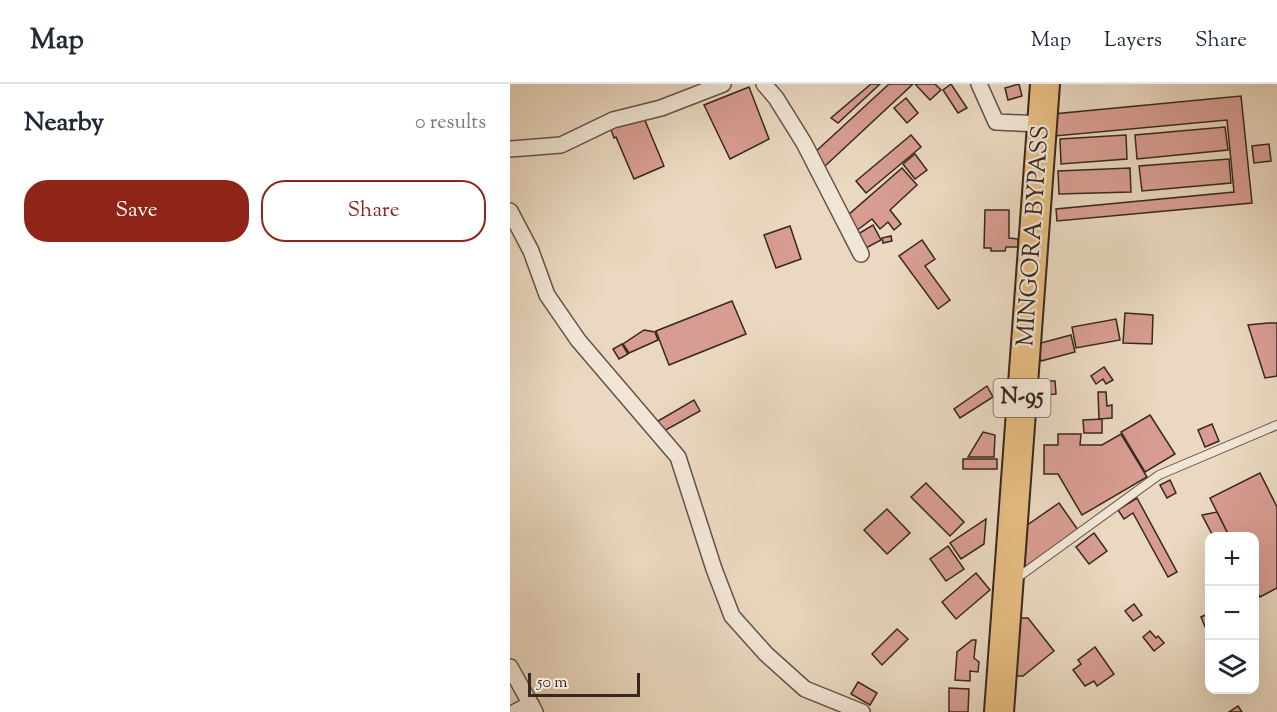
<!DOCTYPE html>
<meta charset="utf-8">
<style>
body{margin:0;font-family:"Sorts Mill Goudy",serif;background:#f6f6f7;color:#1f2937}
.controls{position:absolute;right:18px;bottom:18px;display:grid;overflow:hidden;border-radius:12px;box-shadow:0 6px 24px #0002}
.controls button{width:54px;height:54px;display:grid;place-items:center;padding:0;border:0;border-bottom:2px solid #e0e1e3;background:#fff;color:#1f2937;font:30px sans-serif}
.scale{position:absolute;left:18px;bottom:15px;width:112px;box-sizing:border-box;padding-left:6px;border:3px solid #382620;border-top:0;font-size:16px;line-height:21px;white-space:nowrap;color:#382620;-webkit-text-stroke:4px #f1e6d6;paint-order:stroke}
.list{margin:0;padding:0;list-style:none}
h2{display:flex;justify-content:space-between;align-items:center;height:78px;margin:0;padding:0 24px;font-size:26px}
h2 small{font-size:20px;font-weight:400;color:#747a83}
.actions{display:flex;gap:12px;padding:18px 24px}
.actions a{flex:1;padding:14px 0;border:2px solid #8f2418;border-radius:24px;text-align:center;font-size:21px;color:#8f2418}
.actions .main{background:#8f2418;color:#fff}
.icon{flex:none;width:33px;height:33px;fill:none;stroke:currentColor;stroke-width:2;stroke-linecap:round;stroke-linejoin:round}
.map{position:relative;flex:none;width:767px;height:628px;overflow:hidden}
header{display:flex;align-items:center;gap:36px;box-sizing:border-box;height:84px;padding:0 30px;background:#fff;border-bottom:2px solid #e0e1e3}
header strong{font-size:28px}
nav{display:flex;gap:33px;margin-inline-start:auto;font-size:21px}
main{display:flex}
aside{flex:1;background:#fff}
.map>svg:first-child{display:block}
.building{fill:#d89d92;stroke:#382620;stroke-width:1.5}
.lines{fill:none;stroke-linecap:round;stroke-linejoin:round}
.lane-casing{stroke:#645248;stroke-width:10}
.street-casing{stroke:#645248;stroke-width:18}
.highway-casing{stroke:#382620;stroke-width:32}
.lane{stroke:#f1e6d6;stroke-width:8}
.street{stroke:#f1e6d6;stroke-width:15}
.highway{stroke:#e5bc80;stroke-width:28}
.labels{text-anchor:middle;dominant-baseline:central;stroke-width:4.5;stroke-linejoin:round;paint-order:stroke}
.shield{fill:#f1e6d6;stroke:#706057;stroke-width:1.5}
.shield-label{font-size:22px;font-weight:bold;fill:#382620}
.street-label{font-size:24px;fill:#382620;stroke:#f1e6d6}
</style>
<header>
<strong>Map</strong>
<nav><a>Map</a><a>Layers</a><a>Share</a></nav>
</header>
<main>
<aside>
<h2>Nearby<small>0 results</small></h2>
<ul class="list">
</ul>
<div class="actions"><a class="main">Save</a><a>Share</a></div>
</aside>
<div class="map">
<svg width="767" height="628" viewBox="0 0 767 628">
<rect width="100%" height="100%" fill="#ead8c0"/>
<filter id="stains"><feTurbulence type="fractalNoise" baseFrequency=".00333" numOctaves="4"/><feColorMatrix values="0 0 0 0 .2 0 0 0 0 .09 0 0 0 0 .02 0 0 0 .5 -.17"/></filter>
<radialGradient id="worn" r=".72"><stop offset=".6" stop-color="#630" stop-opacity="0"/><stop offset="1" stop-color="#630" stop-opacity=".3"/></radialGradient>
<g class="building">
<polygon points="361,0 370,0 328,39 321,34"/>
<polygon points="379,0 403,0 314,83 303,70"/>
<polygon points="405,0 425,0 431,6 420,16"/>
<polygon points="441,0 457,24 448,29 433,6"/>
<polygon points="509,0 512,12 498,16 495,4"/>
<polygon points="239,3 259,55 220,75 194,21"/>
<polygon points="731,12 742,119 547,137 546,125 724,108 717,36 545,52 543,30"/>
<polygon points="396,14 408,29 397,39 384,24"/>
<polygon points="134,34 154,82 124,95 106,53 104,54 100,43 118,35 120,40"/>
<polygon points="715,43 718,66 627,75 625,51"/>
<polygon points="401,51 411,63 356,109 346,97"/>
<polygon points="616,51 617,75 551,80 550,55"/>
<polygon points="759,60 761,77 744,79 742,62"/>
<polygon points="405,70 417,86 405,95 393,80"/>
<polygon points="719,75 721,99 632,107 629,82"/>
<polygon points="392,84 407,101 380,126 391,140 384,146 378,138 370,145 362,135 346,147 337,132"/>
<polygon points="620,84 621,108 549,110 548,87"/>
<polygon points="475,126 499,126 499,154 508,155 508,163 496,163 495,167 481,167 481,164 474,164"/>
<polygon points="363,141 371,156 356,164 348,150"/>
<polygon points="280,142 291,175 266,184 254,151"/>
<polygon points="381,152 382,157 373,159 372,154"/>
<polygon points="412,156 425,175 415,182 440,216 428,225 389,172"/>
<polygon points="222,217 236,250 159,281 146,247"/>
<polygon points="615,229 643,231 642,260 613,259"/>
<polygon points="606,235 610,256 566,264 562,243"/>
<polygon points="758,239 767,239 767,292 755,294 738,241"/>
<polygon points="134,246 145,248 148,256 119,269 113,260"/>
<polygon points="561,251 565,268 531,277 527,260"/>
<polygon points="112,260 118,270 109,275 103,265"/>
<polygon points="594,283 603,296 596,300 593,295 586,300 581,292"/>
<polygon points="530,297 545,297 546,310 531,311"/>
<polygon points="477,302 483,313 450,334 444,325"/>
<polygon points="588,308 596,308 597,322 602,321 602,334 589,335"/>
<polygon points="184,316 190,327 154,347 148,337"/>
<polygon points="640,331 665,370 635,388 611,348"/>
<polygon points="592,335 592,349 574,349 573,336"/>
<polygon points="702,340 709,357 695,363 688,346"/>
<polygon points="473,348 485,351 484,373 458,373"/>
<polygon points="548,350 571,350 570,361 592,361 611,350 637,393 572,431 548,390 534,390 534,361 548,361"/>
<rect x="453" y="375" width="34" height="10"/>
<polygon points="750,389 767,423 767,504 750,513 744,502 744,452 719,452 700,414"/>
<polygon points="660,396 666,409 657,414 650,401"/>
<polygon points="416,399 454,438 440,452 401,413"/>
<polygon points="627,414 667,488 658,493 623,429 614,435 608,426"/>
<polygon points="549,419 568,446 515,483 511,478 513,444"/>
<polygon points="377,425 400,449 377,470 354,446"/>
<polygon points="707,428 719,452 703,452 692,431"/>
<polygon points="476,435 474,460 451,475 440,459"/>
<polygon points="584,449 597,467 579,480 566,463"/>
<polygon points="438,462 454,485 436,497 420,475"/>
<polygon points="466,489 480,506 446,535 432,518"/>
<polygon points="624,520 632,531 623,537 615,527"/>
<polygon points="700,529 700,543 696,545 691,533"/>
<polygon points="510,534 518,534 544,567 513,592 506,592"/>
<polygon points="387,545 398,555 372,581 362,570"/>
<polygon points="640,547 646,554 648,552 654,559 644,567 633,553"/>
<polygon points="462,556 466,556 464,574 469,578 468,588 460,587 460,597 445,596 447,568"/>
<polygon points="585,563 604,590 587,602 584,597 575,602 563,586 571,580 568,576"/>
<polygon points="348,598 367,609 360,621 341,610"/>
<polygon points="439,604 459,605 458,628 439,628"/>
<polygon points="728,622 732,628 719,628"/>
</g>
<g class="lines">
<g class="lane-casing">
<polyline id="lane" points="507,494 649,391 767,341"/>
</g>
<g class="street-casing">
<g id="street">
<polyline points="254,0 266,14 294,59 351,170"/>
<polyline points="469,0 486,38 532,40"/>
<polyline points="0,65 51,61 103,36 151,24 213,0"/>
<polyline points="0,127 21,167 37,211 68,256 168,373 204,485 222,532 256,570 295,605 352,628"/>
<polyline points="0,583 25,628"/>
<polyline points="5,628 21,620"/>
</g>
</g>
<g class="highway-casing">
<polyline id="highway" points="489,628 535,0"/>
</g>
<use href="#lane" class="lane"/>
<use href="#street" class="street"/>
<use href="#highway" class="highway"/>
</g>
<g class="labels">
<rect class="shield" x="483.5" y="295" width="57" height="38" rx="4.5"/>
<g class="shield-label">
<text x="512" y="314">N-95</text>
</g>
<g class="street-label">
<text transform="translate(524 152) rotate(-86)">MINGORA BYPASS</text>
</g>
</g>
<rect width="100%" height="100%" filter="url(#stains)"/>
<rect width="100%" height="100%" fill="url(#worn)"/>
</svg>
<div class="controls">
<button>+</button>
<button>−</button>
<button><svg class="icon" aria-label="layers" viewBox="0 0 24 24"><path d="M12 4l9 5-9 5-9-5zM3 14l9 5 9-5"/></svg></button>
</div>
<div class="scale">50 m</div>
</div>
</main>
